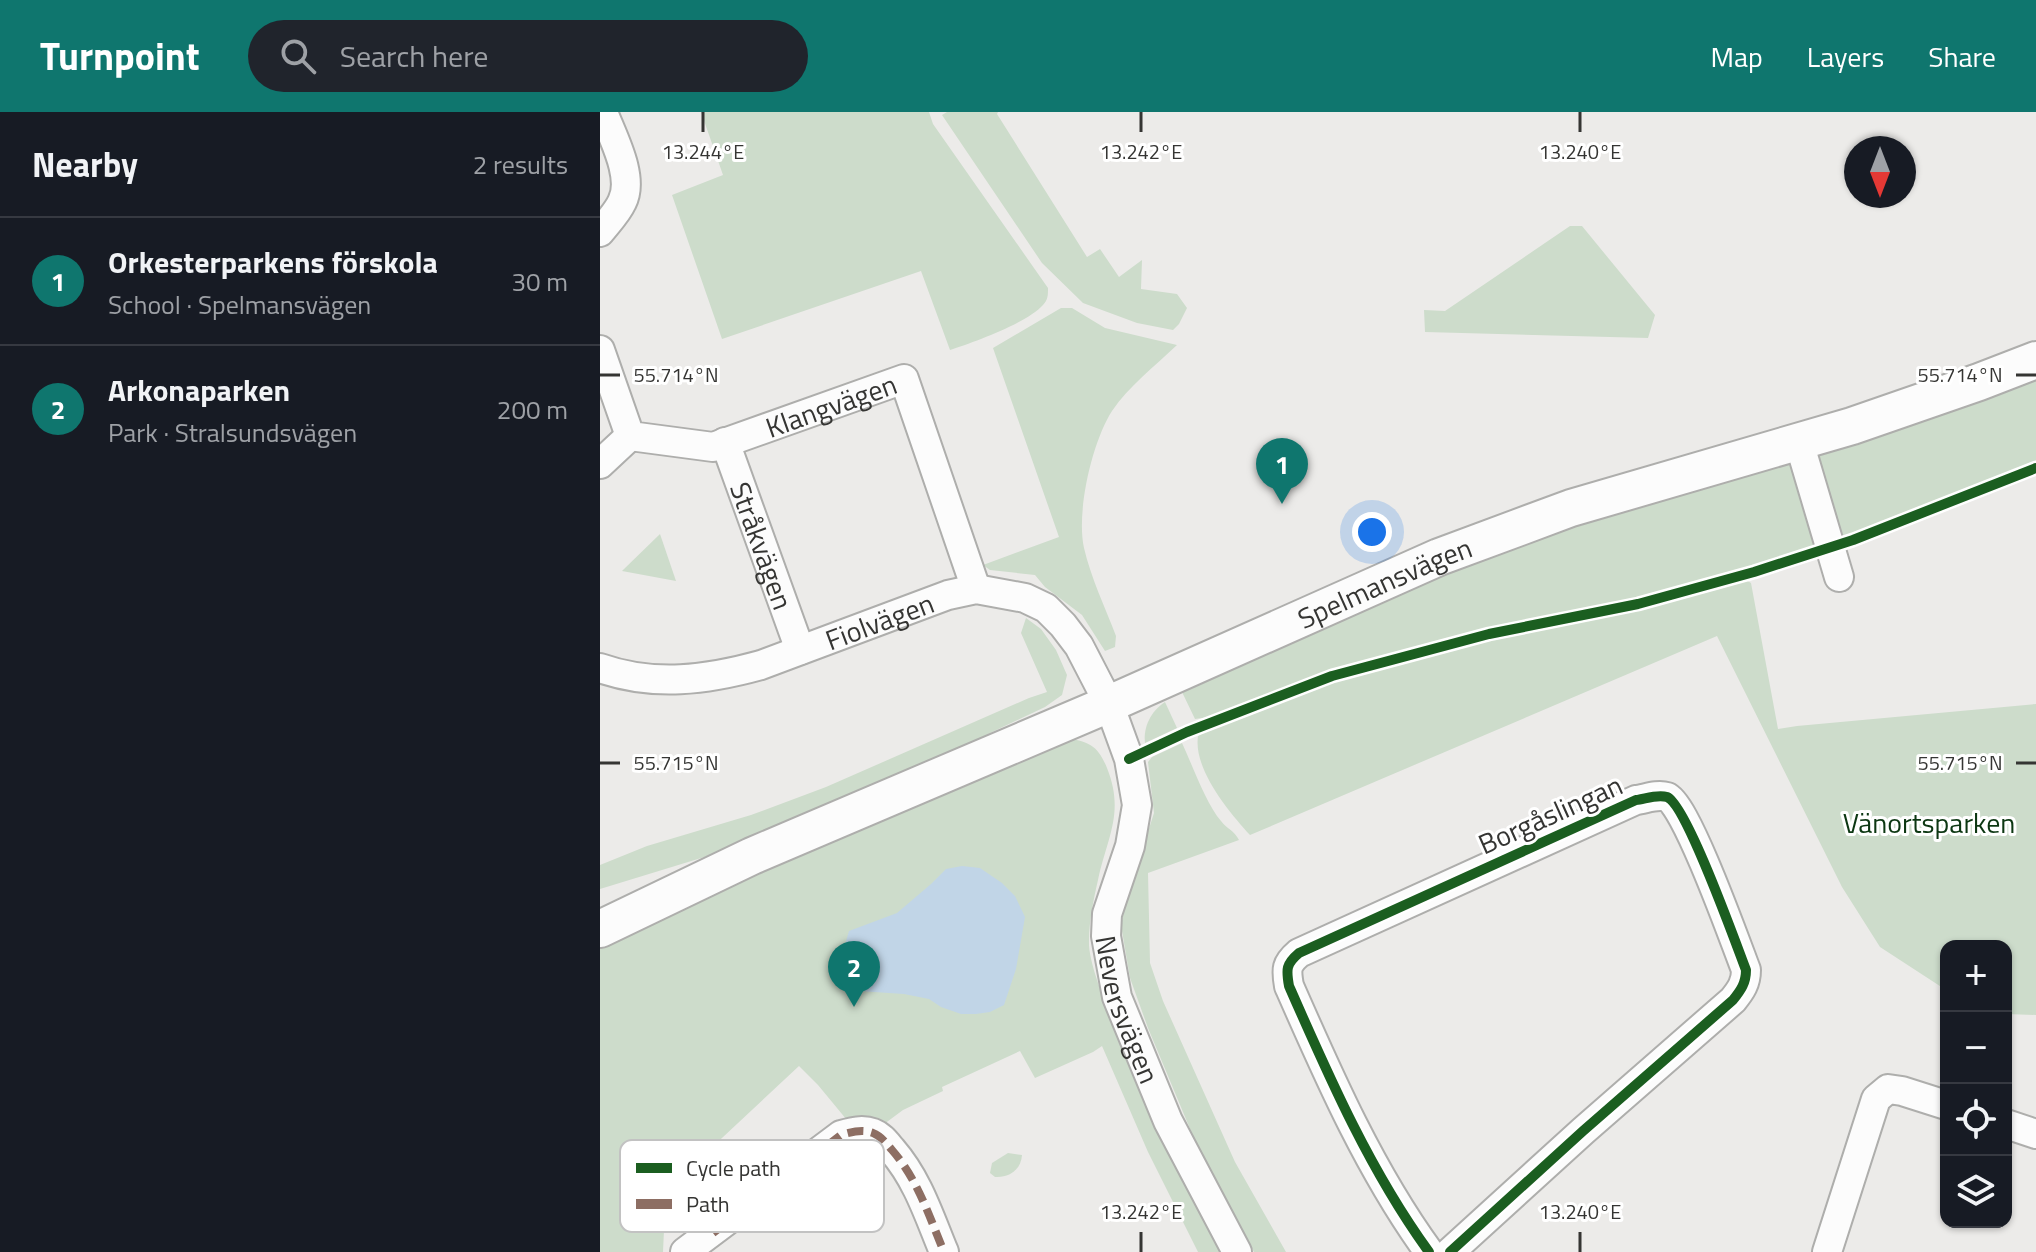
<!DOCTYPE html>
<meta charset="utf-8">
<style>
body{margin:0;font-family:"Titillium Web",sans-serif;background:#20242c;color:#f1f3f6}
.controls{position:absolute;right:24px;bottom:24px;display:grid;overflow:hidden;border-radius:16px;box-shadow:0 2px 6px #0004}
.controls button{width:72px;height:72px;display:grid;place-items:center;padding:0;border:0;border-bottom:2px solid #363941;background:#171b24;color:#f1f3f6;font:40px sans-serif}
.compass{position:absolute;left:1244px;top:24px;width:72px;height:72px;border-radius:50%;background:#171b24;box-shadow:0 2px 6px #0004;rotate:180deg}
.you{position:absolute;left:772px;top:420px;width:28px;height:28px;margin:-20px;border:6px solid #fff;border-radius:50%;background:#1a73e8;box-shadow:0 0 0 12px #1a73e833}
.badge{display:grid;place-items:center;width:52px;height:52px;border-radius:50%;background:#0f766e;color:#fff;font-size:26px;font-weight:700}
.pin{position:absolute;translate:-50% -66px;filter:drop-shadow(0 2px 4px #0008)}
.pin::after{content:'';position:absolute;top:42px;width:28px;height:24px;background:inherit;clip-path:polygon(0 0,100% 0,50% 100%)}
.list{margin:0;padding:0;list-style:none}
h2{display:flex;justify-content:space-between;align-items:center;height:104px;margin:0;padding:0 32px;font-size:34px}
h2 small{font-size:26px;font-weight:400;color:#9ea1a6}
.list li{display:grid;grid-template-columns:52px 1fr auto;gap:24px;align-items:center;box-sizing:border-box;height:128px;padding:0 32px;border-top:2px solid #363941}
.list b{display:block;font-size:30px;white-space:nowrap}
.list p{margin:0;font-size:26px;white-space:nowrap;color:#9ea1a6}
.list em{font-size:26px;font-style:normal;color:#9ea1a6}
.icon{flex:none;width:44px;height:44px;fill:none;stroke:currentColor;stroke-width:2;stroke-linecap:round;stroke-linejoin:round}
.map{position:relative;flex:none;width:1436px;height:1140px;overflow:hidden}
header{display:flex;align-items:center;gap:48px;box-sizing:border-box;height:112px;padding:0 40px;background:#0f766e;color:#fff}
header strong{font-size:38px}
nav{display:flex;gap:44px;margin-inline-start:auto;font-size:28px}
.search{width:560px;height:72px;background:#20242c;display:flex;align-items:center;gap:20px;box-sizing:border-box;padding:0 28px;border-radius:44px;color:#9ea1a6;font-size:30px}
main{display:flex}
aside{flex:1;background:#171b24}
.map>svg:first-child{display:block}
.green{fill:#cddccb}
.water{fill:#c1d5e7}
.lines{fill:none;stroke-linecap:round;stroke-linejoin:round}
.minor-casing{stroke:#aeaeac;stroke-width:32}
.major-casing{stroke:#aeaeac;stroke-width:40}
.minor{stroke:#fcfcfc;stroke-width:28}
.major{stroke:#fcfcfc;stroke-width:36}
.quiet{stroke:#8d6e63;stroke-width:8;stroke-dasharray:16 8;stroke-linecap:butt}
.cycleway-casing{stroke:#fff;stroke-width:15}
.cycleway{stroke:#1b5e20;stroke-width:10}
.ticks{fill:none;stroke:#353533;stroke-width:3}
.labels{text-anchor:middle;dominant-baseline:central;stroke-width:6;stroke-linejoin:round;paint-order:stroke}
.street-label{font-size:28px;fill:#353533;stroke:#fff}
.park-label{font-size:28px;fill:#0c3712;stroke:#fff}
.key{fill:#fff;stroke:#c2c2c2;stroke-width:2}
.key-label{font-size:22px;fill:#353533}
.ticks-label{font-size:20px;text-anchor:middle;fill:#353533;stroke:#fff;stroke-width:6;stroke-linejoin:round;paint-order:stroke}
</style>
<header>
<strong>Turnpoint</strong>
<div class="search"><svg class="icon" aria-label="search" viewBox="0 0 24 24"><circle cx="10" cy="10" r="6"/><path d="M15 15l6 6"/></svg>Search here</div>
<nav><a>Map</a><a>Layers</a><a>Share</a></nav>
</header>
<main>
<aside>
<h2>Nearby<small>2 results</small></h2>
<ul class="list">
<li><span class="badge">1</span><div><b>Orkesterparkens förskola</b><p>School · Spelmansvägen</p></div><em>30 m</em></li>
<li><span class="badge">2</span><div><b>Arkonaparken</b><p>Park · Stralsundsvägen</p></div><em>200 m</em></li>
</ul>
</aside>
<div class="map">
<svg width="1436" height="1140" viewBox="0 0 1436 1140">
<rect width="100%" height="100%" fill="#ecebe9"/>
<g class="green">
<path d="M101 0H329L333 12 448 176C448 183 448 188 443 193 427 211 374 230 350 238L321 159 122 227 72 83 123 63Z"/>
<polygon points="347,0 398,0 397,2 487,145 500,137 519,165 542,148 541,177 577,182 587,196 579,212 573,218 537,211 483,191 442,151 342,3"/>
<polygon points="970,114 982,114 1055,203 1048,226 825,220 824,198 845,199"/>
<path d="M461 196H472L505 216 577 233C555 254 529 274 512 299 492 330 476 400 484 436 491 466 505 495 516 524L515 535 505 539 482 503 445 475 435 463 390 458 383 453 459 425 393 236Z"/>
<polygon points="1436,266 1436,352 1235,428 1209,341"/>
<polygon points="1194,346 1220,433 1062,480 857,524 723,561 617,604 595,607 582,580 696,524 926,427"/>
<polygon points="60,422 76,469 22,459"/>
<path d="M1146 468 1151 471 1178 617 1197 614 1436 592V903L1406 902V834H1346V878L1280 835 1242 775 1117 524 650 723C629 700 593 657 598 624L611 616 725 572 795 551 908 523 1027 499Z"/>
<polygon points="426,506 441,517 456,538 467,563 462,583 445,595 390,621 363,636 124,739 0,777 0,753 47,734 151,703 226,675 429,586 447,580 421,521"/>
<path d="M565 590 577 616 545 631C543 615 551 599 565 590Z"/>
<path d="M467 626C490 630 498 634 507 656 525 701 507 725 498 768 494 785 489 810 489 828 488 847 501 879 508 898 539 981 578 1062 620 1140H598L548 1040 502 934 493 940 435 966 420 939 342 975 343 979 303 998 272 1021 256 1019 218 973 199 954 92 1054 111 1081 64 1118 63 1140H0V827Z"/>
<path d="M582 631C592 652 606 692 621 709 627 717 634 718 639 728L548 761 550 851 563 889 635 1050 686 1140H654L593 1024 548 916 530 866 521 813 528 782 554 701 548 650 552 645Z"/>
<path d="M408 1041 422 1043C421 1058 409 1066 395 1065L390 1061 392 1051Z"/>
</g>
<polygon class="water" points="362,754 380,756 402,771 415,784 425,805 416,857 404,893 390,900 376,902 361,902 341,895 329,887 304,882 259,879 246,869 240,850 249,819 297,801 331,772 346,757"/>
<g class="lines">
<g class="minor-casing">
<g id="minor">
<path d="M0 120C7 111 17 101 22 90 35 65 12 24 3 0"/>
<path id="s1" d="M0 238 30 324 113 335 304 267 376 477"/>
<path id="s2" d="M125 330 200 538"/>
<polyline points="1199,330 1239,465"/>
<polyline points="0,352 30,324"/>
<path id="s3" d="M0 556C54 575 107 568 161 553L348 483 376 477 425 486 446 496 463 513 479 534 509 592 529 647 537 693 530 734 507 802 506 824 517 885 568 1009 637 1140"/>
<polyline points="1406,1012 1436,1022"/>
<path d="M85 1140 241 1023C252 1020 262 1017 273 1021 281 1024 286 1031 292 1038 318 1068 329 1104 344 1140"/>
<path d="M829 1140C770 1059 729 965 689 874 686 857 686 852 699 841L1036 688C1045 687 1057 682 1067 685 1086 692 1136 832 1146 858 1146 871 1141 878 1133 888L983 1019 850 1140"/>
<polyline points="1227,1140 1276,987 1288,977 1302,979 1346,993"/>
</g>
</g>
<g class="major-casing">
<g id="major">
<path id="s4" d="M0 817 152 744 509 592 839 445 971 396 1252 314 1379 270 1436 248"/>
</g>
</g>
<use href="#minor" class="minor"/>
<use href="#major" class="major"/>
<path class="quiet" d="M113 1121 241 1023C252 1020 262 1017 273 1021 281 1024 286 1031 292 1038 318 1068 329 1104 344 1140"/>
<g class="cycleway-casing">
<g id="cycleway">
<polyline points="529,647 587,620 732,564 889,522 1038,492 1154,460 1253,428 1436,356"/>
<path d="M829 1140C770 1059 729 965 689 874 686 857 686 852 699 841L1036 688C1045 687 1057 682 1067 685 1086 692 1136 832 1146 858 1146 871 1141 878 1133 888L983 1019 850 1140"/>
</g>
</g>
<use href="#cycleway" class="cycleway"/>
</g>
<path class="ticks" d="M103 0V20M541 0V20M980 0V20M0 263H20M1416 263H1436M0 651H20M1416 651H1436M541 1120V1140M980 1120V1140"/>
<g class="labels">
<g class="street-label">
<text stroke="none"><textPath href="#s1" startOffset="300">Klangvägen</textPath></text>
<text stroke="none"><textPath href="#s2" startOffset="110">Stråkvägen</textPath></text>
<text stroke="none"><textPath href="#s4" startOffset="858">Spelmansvägen</textPath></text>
<text stroke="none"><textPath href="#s3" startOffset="290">Fiolvägen</textPath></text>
<text transform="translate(950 702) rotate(-24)">Borgåslingan</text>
<text stroke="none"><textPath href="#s3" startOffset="898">Neversvägen</textPath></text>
</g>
<g class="park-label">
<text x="1329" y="710">Vänortsparken</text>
</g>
</g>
<rect x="20" y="1028" width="264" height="92" rx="12" class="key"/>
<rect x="36" y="1051" width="36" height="10" fill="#1b5e20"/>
<rect x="36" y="1087" width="36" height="10" fill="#8d6e63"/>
<g class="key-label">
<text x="86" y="1064">Cycle path</text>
<text x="86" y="1100">Path</text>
</g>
<g class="ticks-label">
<text x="103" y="47">13.244°E</text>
<text x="541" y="47">13.242°E</text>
<text x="980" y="47">13.240°E</text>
<text x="1360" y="270">55.714°N</text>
<text x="76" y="270">55.714°N</text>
<text x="1360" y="658">55.715°N</text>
<text x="76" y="658">55.715°N</text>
<text x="541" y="1107">13.242°E</text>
<text x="980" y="1107">13.240°E</text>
</g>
</svg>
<div class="controls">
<button>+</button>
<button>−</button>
<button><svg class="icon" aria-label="locate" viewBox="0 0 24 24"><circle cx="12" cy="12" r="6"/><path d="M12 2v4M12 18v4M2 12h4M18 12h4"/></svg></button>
<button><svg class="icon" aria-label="layers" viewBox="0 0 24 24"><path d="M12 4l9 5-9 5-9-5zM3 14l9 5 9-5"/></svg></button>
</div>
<svg class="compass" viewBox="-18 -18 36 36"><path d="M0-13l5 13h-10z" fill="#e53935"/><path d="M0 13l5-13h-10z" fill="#9ea1a6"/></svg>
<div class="you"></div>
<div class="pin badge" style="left:682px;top:392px">1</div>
<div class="pin badge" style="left:254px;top:895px">2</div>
</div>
</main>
